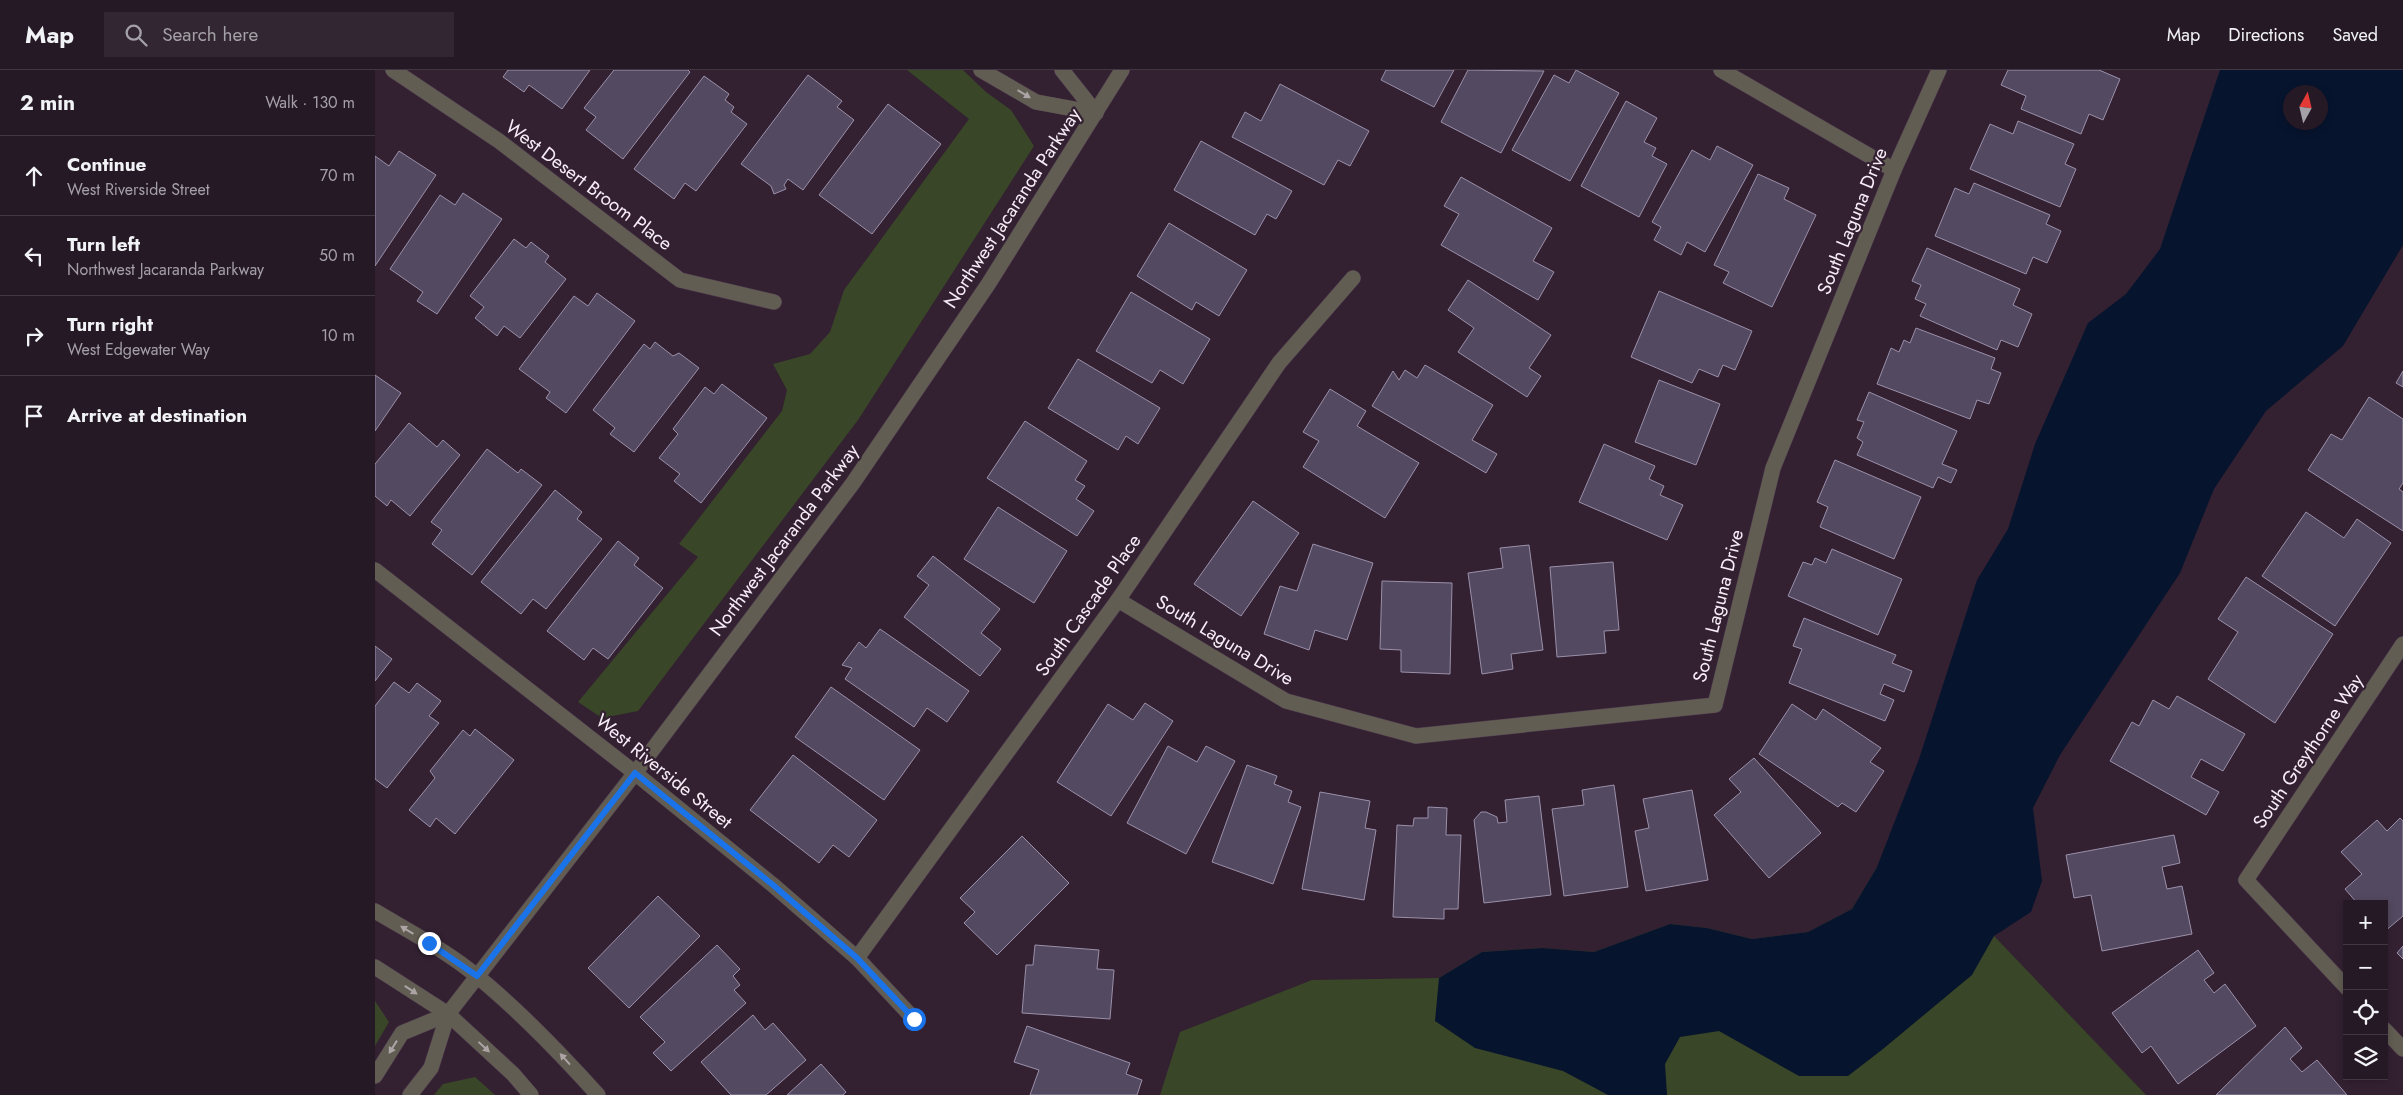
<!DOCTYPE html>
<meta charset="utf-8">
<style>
body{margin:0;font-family:Jost,sans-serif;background:#322632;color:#f1f3f6}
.controls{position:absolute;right:15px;bottom:15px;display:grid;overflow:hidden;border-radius:0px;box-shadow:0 2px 8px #0003}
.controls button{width:45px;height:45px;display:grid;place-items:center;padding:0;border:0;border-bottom:1px solid #423843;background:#261926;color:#f1f3f6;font:25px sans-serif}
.compass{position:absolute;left:1908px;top:15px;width:45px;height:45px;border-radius:50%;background:#261926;box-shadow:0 2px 8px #0003;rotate:8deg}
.stop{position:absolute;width:15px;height:15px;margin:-11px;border:4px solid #1a73e8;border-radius:50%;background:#fff}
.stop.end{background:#1a73e8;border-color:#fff;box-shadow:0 1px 5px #0008}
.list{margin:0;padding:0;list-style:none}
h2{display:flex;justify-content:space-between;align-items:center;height:65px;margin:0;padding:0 20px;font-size:21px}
h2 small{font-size:16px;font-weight:400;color:#a4a0a7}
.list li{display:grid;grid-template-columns:32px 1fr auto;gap:15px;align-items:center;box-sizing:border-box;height:80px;padding:0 20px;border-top:1px solid #423843}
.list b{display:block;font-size:19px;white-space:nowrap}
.list p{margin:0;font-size:16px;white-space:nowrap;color:#a4a0a7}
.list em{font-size:16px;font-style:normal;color:#a4a0a7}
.icon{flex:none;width:28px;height:28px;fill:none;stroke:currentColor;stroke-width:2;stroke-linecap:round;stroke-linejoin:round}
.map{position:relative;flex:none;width:2028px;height:1025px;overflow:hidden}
header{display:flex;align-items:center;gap:30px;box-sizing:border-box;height:70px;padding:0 25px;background:#261926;border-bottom:1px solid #423843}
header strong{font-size:24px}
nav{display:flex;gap:28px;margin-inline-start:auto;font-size:18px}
.search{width:350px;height:45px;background:#322632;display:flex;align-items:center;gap:12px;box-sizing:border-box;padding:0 18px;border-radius:0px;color:#a4a0a7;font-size:19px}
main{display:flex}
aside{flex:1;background:#261926}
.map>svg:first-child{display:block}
.green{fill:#394627}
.water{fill:#07142e;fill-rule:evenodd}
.building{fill:#534960;stroke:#9b90aa}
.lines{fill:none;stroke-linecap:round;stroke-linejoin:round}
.minor-casing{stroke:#4f3d4e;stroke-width:16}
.minor{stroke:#625d53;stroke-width:15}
.oneway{fill:#ada4a6}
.route{stroke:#1a73e8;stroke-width:6}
.labels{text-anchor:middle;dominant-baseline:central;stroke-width:4.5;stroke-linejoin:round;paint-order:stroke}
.street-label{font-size:19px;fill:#f8ecf8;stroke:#332132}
</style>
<header>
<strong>Map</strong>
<div class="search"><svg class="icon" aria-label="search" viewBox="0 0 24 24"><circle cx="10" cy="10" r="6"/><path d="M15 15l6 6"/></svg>Search here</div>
<nav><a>Map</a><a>Directions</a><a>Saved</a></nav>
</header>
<main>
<aside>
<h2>2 min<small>Walk · 130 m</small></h2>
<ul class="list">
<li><svg class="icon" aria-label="ahead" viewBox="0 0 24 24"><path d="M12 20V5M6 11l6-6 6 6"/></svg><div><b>Continue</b><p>West Riverside Street</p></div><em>70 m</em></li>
<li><svg class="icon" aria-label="left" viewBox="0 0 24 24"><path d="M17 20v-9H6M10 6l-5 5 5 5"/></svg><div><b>Turn left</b><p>Northwest Jacaranda Parkway</p></div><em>50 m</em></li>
<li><svg class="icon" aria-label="right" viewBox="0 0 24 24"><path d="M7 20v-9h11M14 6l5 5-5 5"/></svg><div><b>Turn right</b><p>West Edgewater Way</p></div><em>10 m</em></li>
<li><svg class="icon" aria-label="arrive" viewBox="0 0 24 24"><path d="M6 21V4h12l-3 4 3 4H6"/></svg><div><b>Arrive at destination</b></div></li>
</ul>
</aside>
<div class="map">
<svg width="2028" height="1025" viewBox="0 0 2028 1025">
<rect width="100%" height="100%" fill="#332132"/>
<g class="green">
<polygon points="532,0 588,0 611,22 636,40 659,76 483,350 263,641 227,648 203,632 323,487 304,474 407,341 412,320 398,294 435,284 455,262 469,220 594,49"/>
<polygon points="1502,797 1619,866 1771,1025 785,1025 805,962 937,910 1064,908 1107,882 1167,878 1219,882 1295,854 1332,858 1377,869 1433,862 1477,839"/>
<polygon points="0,931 14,952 0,976"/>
<polygon points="100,1007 120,1025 59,1025 68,1014"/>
</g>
<path class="water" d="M1845 0H2028V175L1968 276 1891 341 1839 419 1805 503 1685 685 1658 738 1667 811 1656 842 1619 866 1597 905 1508 979 1473 1006H1424L1344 961 1305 967 1290 994 1292 1025H1233L1188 1001 1100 978 1060 951 1064 908 1107 882 1167 878 1219 882 1295 854 1332 858 1377 869 1433 862 1477 839 1502 797 1544 689 1602 510 1633 459 1660 374 1713 253 1751 224 1785 179ZM1916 22H1946V52H1916Z"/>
<g class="building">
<polygon points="133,0 215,0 187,39 154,15 149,22 128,7"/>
<polygon points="239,0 313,0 315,2 248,89 211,60 221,47 209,38"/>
<polygon points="1011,0 1079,0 1059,37 1006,10"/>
<polygon points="1093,0 1169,1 1126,83 1066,52"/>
<polygon points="1201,0 1244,23 1195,111 1137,80 1179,5 1194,13"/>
<polygon points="1633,0 1724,0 1745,9 1728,50 1714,44 1706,64 1646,39 1651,26 1626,15"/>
<polygon points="433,5 467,31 462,37 479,50 428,120 413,109 409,115 411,119 399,124 396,116 366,94"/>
<polygon points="329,6 354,24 350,30 359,37 356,42 372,54 321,121 310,113 299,129 259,99"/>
<polygon points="905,14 994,61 975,96 963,90 949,115 857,67 870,42 886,51"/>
<polygon points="1251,31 1282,48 1269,72 1281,78 1277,86 1292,94 1264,147 1206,116"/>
<polygon points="513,34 566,74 497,164 444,125"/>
<polygon points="1643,51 1699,74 1690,94 1701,99 1685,137 1595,99 1615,54 1638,64"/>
<polygon points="826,71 917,121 901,149 892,144 880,165 799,120"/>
<polygon points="1342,76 1378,95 1330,182 1312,172 1306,185 1279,170 1286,157 1277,152 1317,80 1335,90"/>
<polygon points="24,81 61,105 0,196 0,86 14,96"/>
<polygon points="1383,104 1414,118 1409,129 1441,145 1397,237 1348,213 1354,202 1339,195"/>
<polygon points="1086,107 1177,158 1158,191 1179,202 1163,230 1066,175 1084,144 1069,136"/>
<polygon points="1599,113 1675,145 1671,154 1686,161 1672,193 1658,187 1651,204 1560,166 1580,118 1594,124"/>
<polygon points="88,123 127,149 62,244 42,231 48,222 15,199 65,125 80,135"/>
<polygon points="794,153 872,200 844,246 821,232 817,240 762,206"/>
<polygon points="139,169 151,178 156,172 174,186 170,192 191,209 145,268 129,256 122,266 100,248 109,237 95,226"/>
<polygon points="1552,178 1645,219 1638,235 1657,244 1643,277 1626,270 1622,280 1545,246 1551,234 1540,229 1546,215 1537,211"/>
<polygon points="1093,210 1176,265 1154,298 1166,306 1152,327 1083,282 1099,258 1073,240"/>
<polygon points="1284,221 1377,261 1360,300 1348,295 1343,307 1324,299 1317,313 1256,287"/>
<polygon points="756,222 835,269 808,314 785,300 777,313 721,281"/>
<polygon points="222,223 260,251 191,343 171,328 175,322 144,299 199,226 213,236"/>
<polygon points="1541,258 1620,288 1616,299 1626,303 1614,334 1602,330 1595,349 1502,314 1516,278 1524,282 1529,270 1535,273"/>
<polygon points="280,272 298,286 304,283 324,298 259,382 235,364 240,358 218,340 269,274 275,279"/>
<polygon points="703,289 785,338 763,374 751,366 743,380 673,338"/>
<polygon points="1050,295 1118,335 1097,370 1122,384 1111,403 997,336 1018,301 1024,310 1030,300 1042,308"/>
<polygon points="2028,301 2028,317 2021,313"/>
<polygon points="0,305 26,323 0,361"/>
<polygon points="1284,310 1345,334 1321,395 1260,372"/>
<polygon points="347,314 392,348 326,433 299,411 305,404 284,388 303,364 298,359 330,317 339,324"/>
<polygon points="955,319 991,341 982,356 1044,393 1010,448 928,397 944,371 928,362"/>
<polygon points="1494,322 1582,361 1567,394 1582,400 1576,413 1563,407 1558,418 1482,385 1488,372 1482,368 1489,352 1482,350"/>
<polygon points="1994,327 2028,349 2028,413 2024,419 2028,422 2028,461 1933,400 1956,364 1967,370"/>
<polygon points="650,351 712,391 700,410 710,416 701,429 719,441 702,466 612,408"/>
<polygon points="34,353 62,377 68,370 85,385 35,446 16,430 12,436 0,426 0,394"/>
<polygon points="1229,374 1280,396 1274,409 1289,416 1285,425 1308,435 1292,470 1204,432"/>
<polygon points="112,379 143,403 146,399 167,415 97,505 57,474 67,460 56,452"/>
<polygon points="1460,390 1546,427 1519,489 1445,457 1453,437 1442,432"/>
<polygon points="180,420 207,442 202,449 227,469 171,539 158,529 146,544 106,512"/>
<polygon points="878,431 924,463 866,546 819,514"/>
<polygon points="623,437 692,481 659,533 589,489"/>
<polygon points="1931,442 1969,468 1982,449 2016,473 1960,556 1887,506"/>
<polygon points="243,471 264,488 259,495 288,518 233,589 218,578 209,590 172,561"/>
<polygon points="938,474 998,493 972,570 940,560 934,580 889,564 905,516 922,521"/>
<polygon points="1154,475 1168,580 1136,584 1138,599 1107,604 1093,503 1128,498 1125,478"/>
<polygon points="1457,479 1527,509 1503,565 1413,526 1428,492 1437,495 1440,488 1451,493"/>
<polygon points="558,486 625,539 606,563 626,579 605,606 529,547 554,515 542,506"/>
<polygon points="1238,492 1244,560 1229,561 1231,583 1182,587 1175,497"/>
<polygon points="1871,507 1958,564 1900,653 1833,609 1863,562 1843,549"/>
<polygon points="1007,511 1077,513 1075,604 1026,602 1026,580 1005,579"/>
<polygon points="1429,548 1521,585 1517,593 1537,601 1529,622 1509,614 1505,624 1519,630 1510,651 1414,613 1427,579 1418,576"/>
<polygon points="505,559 594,621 572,652 552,638 539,657 470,609 477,598 467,595 484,572 491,578"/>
<polygon points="0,576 17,589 0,611"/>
<polygon points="19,612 34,623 42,613 66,631 54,646 64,653 12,718 0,709 0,636"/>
<polygon points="456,617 545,680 509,730 420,667"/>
<polygon points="1802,626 1870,664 1848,701 1826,689 1816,707 1844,722 1831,745 1735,691 1757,652 1764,656 1778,630 1794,639"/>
<polygon points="770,633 798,651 736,746 682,712 733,634 758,650"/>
<polygon points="1417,634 1441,650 1448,639 1506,678 1495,692 1509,701 1481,742 1467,733 1463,737 1384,684"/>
<polygon points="100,659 139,690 80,764 61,748 55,757 34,740 60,708 55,701 88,660 95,666"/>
<polygon points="793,676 822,692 831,676 860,691 811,784 752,753"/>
<polygon points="418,685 502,750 474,787 458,775 444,793 375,740"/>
<polygon points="1379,688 1446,763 1394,808 1339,745 1366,722 1354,709"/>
<polygon points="872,695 902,706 899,714 917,721 913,732 926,737 898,814 837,792"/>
<polygon points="1239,715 1253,817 1189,826 1177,739 1209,735 1207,720"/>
<polygon points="1317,720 1333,810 1271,821 1260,761 1274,758 1268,729"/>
<polygon points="945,722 995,731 990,758 1001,760 989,830 927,819"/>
<polygon points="1164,726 1176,825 1109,833 1099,750 1106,742 1111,742 1122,747 1123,753 1132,752 1130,730"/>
<polygon points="1053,737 1072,738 1071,765 1086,765 1083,839 1069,839 1069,849 1018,847 1022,755 1038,756 1039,748 1053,748"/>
<polygon points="2025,748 2028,751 2028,846 2009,862 2009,834 1983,834 1970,819 1987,804 1966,782 2002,750 2012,761"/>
<polygon points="1799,765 1805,793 1787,797 1792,819 1807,816 1817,864 1727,881 1716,825 1699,828 1691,785"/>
<polygon points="647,766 694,813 622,885 589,853 600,842 585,828"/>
<polygon points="283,826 325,866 254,938 213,898"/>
<polygon points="342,875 365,899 358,906 365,915 359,920 371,933 296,1001 278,983 290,972 265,947"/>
<polygon points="660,875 724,880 722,899 739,900 735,949 647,943 651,895 658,895"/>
<polygon points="2028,876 2028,889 2022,883"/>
<polygon points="1823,880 1839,903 1829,910 1839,923 1850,914 1881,956 1803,1014 1776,976 1767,983 1737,943"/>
<polygon points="378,945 390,960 398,953 431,990 391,1025 356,1025 326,992"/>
<polygon points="652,956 755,993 751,1004 767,1010 762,1025 655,1025 664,1000 639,992"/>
<polygon points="1910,957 1927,978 1915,989 1927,1002 1942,990 1972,1025 1841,1025"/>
<polygon points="446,994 471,1022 468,1025 412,1025"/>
</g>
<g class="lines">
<g class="minor-casing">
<g id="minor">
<polyline points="18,0 124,71 305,210 399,232"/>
<polyline points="606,0 661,32 721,43"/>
<polyline points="687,0 721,43"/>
<polyline points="1346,0 1519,100"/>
<polyline points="0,500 260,703 398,815 482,888 539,949"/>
<polyline points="743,530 911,631 1041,666 1340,635 1398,398 1519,100 1564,0"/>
<path d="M0 841C35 862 72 881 103 907 147 943 185 983 223 1025"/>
<polyline points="482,888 743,530 904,293 978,208"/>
<polyline points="0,897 73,944 138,1004 156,1025"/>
<polyline points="1972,918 1871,810 2028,574"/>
<polyline points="2009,959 2028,979"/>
<polyline points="0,1006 27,963 73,944"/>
<polyline points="35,1025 56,998 73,944 260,703 478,413 614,213 747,0"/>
</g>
</g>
<use href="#minor" class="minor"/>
</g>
<defs><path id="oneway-solid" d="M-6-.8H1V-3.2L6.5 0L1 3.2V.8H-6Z" transform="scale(1.25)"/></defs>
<g class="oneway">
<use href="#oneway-solid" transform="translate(649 24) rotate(31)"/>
<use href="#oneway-solid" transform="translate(32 860) rotate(-149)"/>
<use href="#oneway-solid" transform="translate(36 920) rotate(33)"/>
<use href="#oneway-solid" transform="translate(18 977) rotate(122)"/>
<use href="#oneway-solid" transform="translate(109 977) rotate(43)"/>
<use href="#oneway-solid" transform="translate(190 989) rotate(-132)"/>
</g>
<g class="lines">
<polyline class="route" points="54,873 102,906 260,703 398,815 482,888 539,949"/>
</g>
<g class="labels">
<g class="street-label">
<text transform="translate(214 115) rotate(37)">West Desert Broom Place</text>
<text transform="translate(637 138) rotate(-57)">Northwest Jacaranda Parkway</text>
<text transform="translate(1477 151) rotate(-68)">South Laguna Drive</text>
<text transform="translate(409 470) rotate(-53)">Northwest Jacaranda Parkway</text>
<text transform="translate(713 535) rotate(-55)">South Cascade Place</text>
<text transform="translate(1343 536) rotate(-76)">South Laguna Drive</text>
<text transform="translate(850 570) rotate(31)">South Laguna Drive</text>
<text transform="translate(1933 681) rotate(-56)">South Greythorne Way</text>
<text transform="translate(289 701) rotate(39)">West Riverside Street</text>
</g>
</g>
</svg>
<div class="controls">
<button>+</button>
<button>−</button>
<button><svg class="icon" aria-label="locate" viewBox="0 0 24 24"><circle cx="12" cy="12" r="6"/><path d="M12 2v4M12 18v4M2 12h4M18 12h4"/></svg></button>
<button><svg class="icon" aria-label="layers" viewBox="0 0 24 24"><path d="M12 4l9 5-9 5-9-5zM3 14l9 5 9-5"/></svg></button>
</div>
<svg class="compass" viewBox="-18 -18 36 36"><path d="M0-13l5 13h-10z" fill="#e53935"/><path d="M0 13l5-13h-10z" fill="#a4a0a7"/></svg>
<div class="stop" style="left:539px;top:949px"></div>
<div class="stop end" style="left:54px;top:873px"></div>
</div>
</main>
